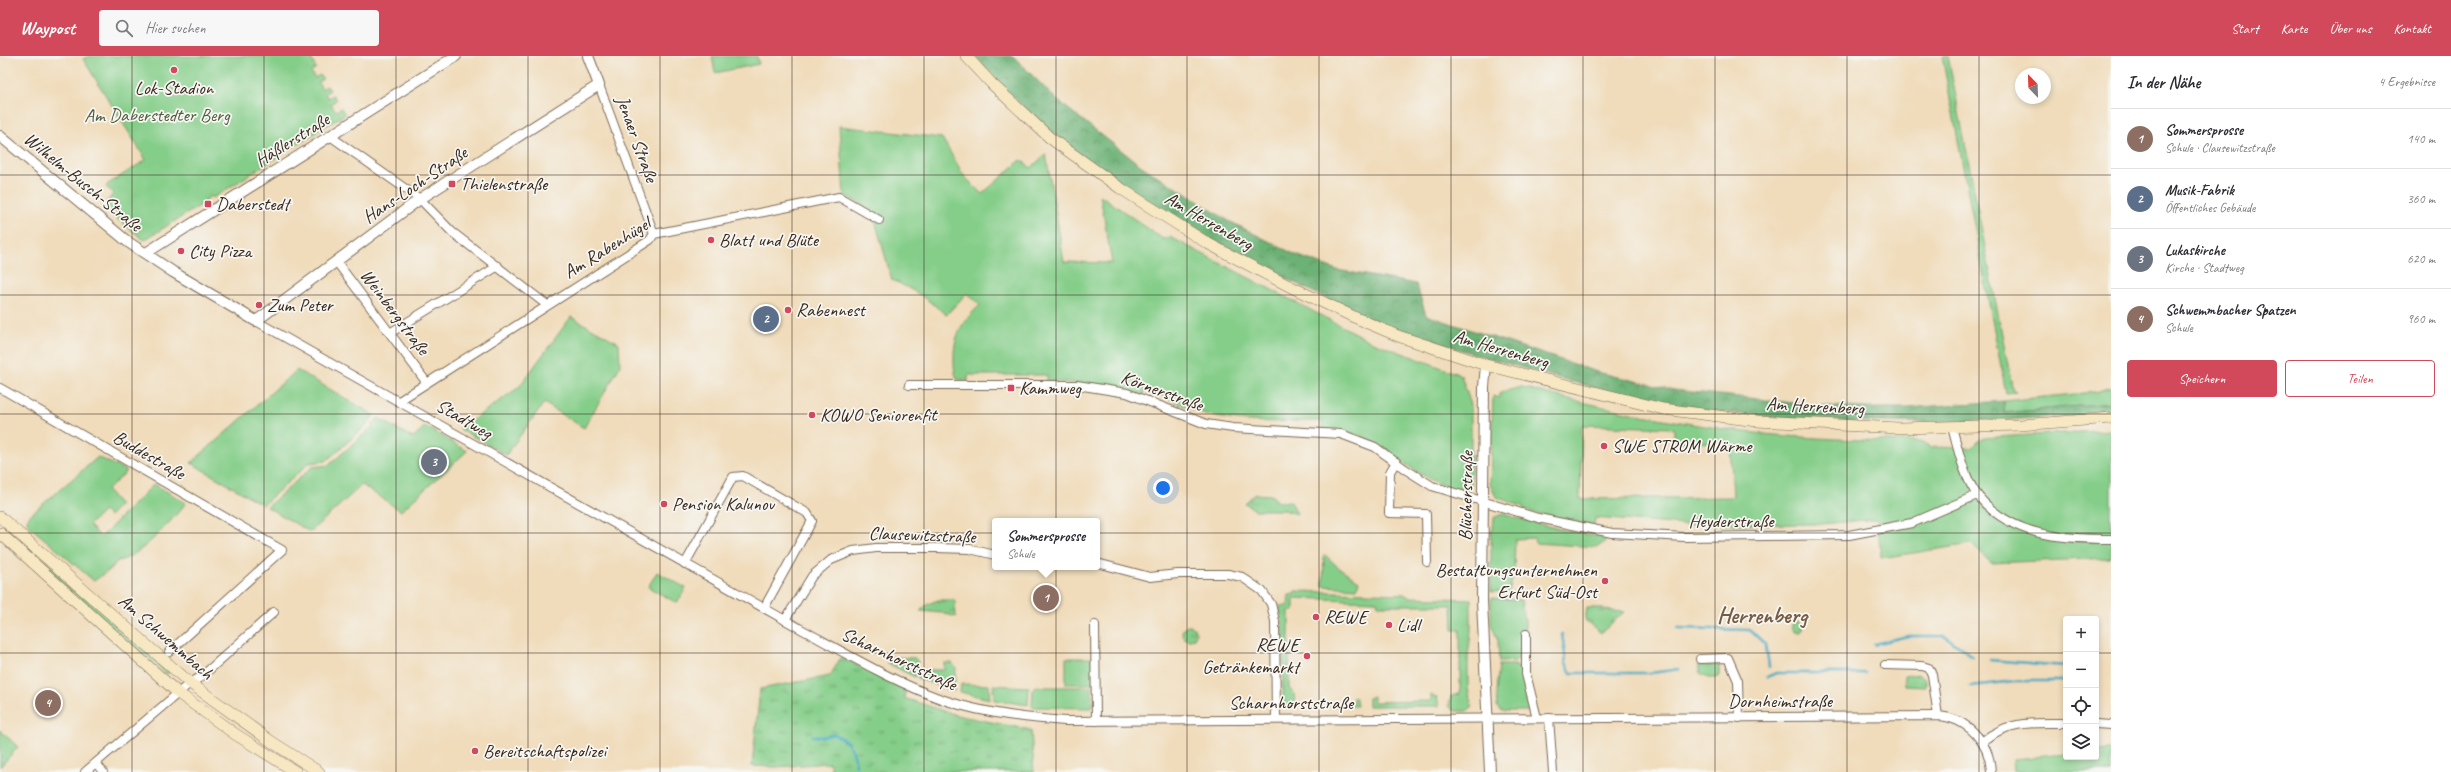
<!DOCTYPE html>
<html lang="de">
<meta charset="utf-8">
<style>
body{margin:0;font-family:Caveat,sans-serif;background:#f7f7f7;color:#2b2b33}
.controls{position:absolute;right:12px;bottom:12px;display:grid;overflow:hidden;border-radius:4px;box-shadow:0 2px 6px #0003}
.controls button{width:36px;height:36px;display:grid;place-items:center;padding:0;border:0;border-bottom:1px solid #e1e1e2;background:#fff;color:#2b2b33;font:20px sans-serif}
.compass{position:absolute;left:2015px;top:12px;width:36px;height:36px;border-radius:50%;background:#fff;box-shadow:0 2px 6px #0003;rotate:337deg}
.you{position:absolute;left:1163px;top:432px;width:14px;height:14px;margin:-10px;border:3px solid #fff;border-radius:50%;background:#1a73e8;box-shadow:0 0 0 6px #1a73e833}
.badge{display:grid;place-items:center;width:26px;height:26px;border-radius:50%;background:#d1495b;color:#fff;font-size:13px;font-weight:700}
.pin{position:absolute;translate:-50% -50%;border:2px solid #fff;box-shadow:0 1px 4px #0006}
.popup{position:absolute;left:992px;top:462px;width:108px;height:52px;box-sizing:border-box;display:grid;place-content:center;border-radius:4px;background:#fff;filter:drop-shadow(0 1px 3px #0005);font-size:13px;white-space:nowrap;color:#7c7c81}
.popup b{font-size:15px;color:#2b2b33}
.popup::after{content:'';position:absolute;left:50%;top:100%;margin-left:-8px;border:8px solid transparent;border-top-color:#fff}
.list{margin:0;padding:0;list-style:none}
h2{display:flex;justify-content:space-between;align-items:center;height:52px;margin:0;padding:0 16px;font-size:17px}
h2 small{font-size:13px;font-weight:400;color:#7c7c81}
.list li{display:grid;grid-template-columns:26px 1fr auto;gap:12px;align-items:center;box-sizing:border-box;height:60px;padding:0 16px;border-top:1px solid #e1e1e2}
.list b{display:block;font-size:15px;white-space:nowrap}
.list p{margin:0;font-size:13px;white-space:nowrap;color:#7c7c81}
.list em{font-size:13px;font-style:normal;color:#7c7c81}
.actions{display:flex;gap:8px;padding:12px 16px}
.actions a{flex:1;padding:9px 0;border:1px solid #d1495b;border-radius:4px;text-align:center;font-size:14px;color:#d1495b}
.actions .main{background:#d1495b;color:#fff}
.icon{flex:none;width:22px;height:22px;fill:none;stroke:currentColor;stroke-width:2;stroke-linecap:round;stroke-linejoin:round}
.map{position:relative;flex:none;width:2111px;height:716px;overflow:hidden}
header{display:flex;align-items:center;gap:24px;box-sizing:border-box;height:56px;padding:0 20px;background:#d1495b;color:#fff}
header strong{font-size:19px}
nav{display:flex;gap:22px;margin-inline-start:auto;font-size:14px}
.search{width:280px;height:36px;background:#f7f7f7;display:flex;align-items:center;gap:10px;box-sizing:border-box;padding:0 14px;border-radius:4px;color:#7c7c81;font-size:15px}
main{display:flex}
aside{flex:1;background:#fff}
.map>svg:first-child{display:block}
.green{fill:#85ce89;stroke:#607c54;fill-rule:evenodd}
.forest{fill:url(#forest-crowns);stroke:#546e4a}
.park{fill:url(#park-tufts);stroke:#607c54}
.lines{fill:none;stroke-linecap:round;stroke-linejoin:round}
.stream{stroke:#43a8c3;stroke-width:2.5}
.minor-casing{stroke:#7a6855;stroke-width:10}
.tertiary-casing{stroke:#7a6855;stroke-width:12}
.secondary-casing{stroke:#7a6855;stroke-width:12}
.minor{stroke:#fff;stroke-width:8}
.tertiary{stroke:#fff;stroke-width:10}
.secondary{stroke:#f7e8c3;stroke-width:11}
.grid{fill:none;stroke:#3b2a1e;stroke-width:1;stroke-opacity:0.55}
.poi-dot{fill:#d1495b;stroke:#f6f6f2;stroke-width:1.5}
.labels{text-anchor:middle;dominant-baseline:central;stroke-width:3.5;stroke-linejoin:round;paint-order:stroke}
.poi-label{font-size:19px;fill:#3b2a1e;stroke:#f6f6f2;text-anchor:start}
.park-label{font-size:19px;fill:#515b3e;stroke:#f6f6f2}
.street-label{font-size:19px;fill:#3b2a1e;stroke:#f6f6f2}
.district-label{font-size:23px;font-weight:bold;fill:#775b43;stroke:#f6f6f2}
</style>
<header>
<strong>Waypost</strong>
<div class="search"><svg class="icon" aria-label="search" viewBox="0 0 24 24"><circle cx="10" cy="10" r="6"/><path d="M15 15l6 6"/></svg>Hier suchen</div>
<nav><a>Start</a><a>Karte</a><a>Über uns</a><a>Kontakt</a></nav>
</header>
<main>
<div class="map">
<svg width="2111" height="716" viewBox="0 0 2111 716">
<defs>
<pattern id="forest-crowns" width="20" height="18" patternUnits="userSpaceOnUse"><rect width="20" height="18" fill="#6cb175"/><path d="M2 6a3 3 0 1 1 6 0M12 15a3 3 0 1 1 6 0" fill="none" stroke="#5a905f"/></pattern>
<pattern id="park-tufts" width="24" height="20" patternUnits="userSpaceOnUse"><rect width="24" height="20" fill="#85ce89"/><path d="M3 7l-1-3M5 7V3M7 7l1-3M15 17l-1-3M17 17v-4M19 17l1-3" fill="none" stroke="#6ea76f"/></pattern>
</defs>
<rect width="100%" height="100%" fill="#f6f6f2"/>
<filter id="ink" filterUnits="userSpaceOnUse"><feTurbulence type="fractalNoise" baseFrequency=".025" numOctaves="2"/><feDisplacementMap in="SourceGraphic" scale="8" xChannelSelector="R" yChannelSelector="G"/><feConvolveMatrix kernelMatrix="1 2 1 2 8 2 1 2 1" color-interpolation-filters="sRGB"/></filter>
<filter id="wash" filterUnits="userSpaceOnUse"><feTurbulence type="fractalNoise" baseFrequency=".012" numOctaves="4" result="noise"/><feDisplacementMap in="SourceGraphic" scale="16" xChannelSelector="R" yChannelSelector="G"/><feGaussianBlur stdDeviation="0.9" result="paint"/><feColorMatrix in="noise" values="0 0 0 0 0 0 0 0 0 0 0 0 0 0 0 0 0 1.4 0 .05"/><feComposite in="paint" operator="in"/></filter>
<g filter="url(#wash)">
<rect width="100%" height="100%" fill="#f0dbba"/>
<g class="green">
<polygon points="88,0 310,0 316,12 311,16 315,22 320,19 323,23 318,26 322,33 327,30 330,34 325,38 328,42 333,39 336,44 331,48 336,55 341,52 345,58 213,142 211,140 205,144 206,146 144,184 106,154 108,152 105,148 114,137 106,131 108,128 146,104 83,3"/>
<polygon points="712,0 757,0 759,8 715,17"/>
<polygon points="1942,0 1948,0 2013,335 2016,336 2006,337"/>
<path d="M839 70 942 82 964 120 982 138 1021 104 1031 112 1046 98 1064 206 1112 207 1100 139 1163 183 1170 181 1370 285 1461 319 1471 349V430C1449 447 1389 394 1370 384 1355 377 1338 375 1322 373V365C1288 365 1251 368 1217 361 1193 356 1169 342 1146 332L1143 339 1106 329 1047 325V319H968V325L957 323C954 316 954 309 954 301 954 278 963 265 980 249L967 237 946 259C929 244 913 233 892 224L872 154 844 139Z"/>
<polygon points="571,261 619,287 620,310 584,372 544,347 506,399 460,373 519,331"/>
<polygon points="297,314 374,359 368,368 326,405 309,407 263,449 191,407"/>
<path d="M1522 331C1596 351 1670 366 1746 376 1804 383 1863 384 1922 386L1932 391 1971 392 1981 382 2111 374V502L1991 507 1971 488 1881 502 1877 463 1820 468 1685 469 1595 462 1594 470 1523 454 1524 451 1496 441 1490 428 1493 340 1499 342 1501 336ZM1582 369 1674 372V386L1730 387 1733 441 1580 443Z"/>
<polygon points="2111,331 2111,347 2004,357 2004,345 2095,336"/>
<polygon points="378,362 413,382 425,370 467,395 401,455 362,429 310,476 267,451 312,411 329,409 371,372"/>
<path d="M98 401 127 415 107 434 120 449 109 460 104 455 89 469 101 481 154 428 186 447C173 463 139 503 117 505L112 512 94 525 28 469 27 465 29 460Z"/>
<polygon points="1502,458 1563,474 1607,482 1607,484 1598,491 1535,487 1534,482 1515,483 1514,518 1509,535 1491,536 1491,474 1493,473 1494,462"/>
<polygon points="26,488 170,616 167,618 104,564 23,491"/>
<polygon points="1324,498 1338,511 1359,525 1357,532 1323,530"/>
<polygon points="657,516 686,532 677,547 648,531"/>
<polygon points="1295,535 1404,538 1409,541 1471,543 1471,576 1468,600 1468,633 1472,651 1467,655 1455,655 1449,650 1451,640 1460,638 1460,574 1453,574 1452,549 1378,549 1377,545 1294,542 1294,555 1289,555 1289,632 1294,637 1295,650 1283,650 1283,571 1279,550 1288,550 1289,539 1294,538"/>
<polygon points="1491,542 1521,544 1525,565 1524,598 1516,605 1499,606 1498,584 1491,568"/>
<polygon points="887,601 915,602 918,606 915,621 887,607"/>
<rect x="1066" y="602" width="27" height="26"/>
<polygon points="944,607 952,607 956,612 954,635 917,622 920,614 944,614"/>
<polygon points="1499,609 1516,609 1516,611 1524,612 1532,655 1502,655 1497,651 1496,635"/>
<polygon points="961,628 989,629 990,643 960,636"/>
<polygon points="993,629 1029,631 1028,649 994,644"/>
<polygon points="1036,631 1092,631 1092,652 1032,651 1033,633"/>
<polygon points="1431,639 1437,641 1439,650 1368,650 1368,642 1373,640 1373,646 1431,645"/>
<polygon points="1353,640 1356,642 1357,650 1330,650 1330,646 1353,646"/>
<polygon points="0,674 18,691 0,711"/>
<polygon points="2111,694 2111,716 2014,716 2013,703 2066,698 2066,701 2096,701 2096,695"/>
</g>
<path class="forest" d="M975 0H1013L1058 45 1140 109 1229 165 1296 199 1337 214 1416 228 1426 259 1597 316 1674 334 1812 349 1863 352H1906L2004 345V357L2111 347V357C1972 368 1830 372 1691 352 1640 345 1590 330 1540 317 1489 302 1437 288 1386 269 1354 257 1322 240 1291 225 1177 169 1058 98 975 0Z"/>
<g class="park">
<polygon points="1255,438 1271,439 1279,446 1291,445 1297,458 1284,454 1255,454 1245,447"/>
<polygon points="938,544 955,544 956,561 942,557 920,555 928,548"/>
<polygon points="1587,552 1603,552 1603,554 1624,556 1601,577 1585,564"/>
<circle cx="1797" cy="571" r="5.5"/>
<circle cx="1189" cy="577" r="7"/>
<polygon points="841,601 906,634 904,642 956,659 1031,674 1034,716 831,716 830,707 775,711 752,710 760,633 830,620"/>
<polygon points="1698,609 1719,609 1719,621 1708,621 1700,617"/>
<polygon points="1919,618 1926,623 1926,630 1904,629 1904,620"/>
</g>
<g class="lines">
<g class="stream">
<polyline points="1678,572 1750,574 1766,589 1769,611"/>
<polyline points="1562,578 1566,607 1571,617 1651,617 1679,613"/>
<polyline points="1874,588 1908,580 1944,580 1973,600"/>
<polyline points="1990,604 2066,610"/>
<polyline points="1767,621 1776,617 1866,617"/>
<polyline points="1971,630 2014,625 2060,625 2066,627"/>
<path d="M813 680 822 681 834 678C849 685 854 693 856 709"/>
</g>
</g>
</g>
<g filter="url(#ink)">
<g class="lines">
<g class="minor-casing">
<g id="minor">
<polyline points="599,29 654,178"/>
<polyline points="330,80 420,143 452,176 547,249"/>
<polyline points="336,205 427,327"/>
<path d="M256 265 801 573C843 596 884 620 928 638 971 656 1020 662 1065 665L1938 660C1968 662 1990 687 1991 716"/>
<polyline points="390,277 498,210"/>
<polyline points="909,329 1077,329 1127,337 1206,368 1233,372 1341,378 1375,391 1405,413 1432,430 1538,462 1612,477 1685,481 1849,479 1912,467 1977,439"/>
<polyline points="0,332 282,494 169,596"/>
<polyline points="399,345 650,184 654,178 839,141 879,164"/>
<path d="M1952 371C1958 393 1964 422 1978 440 2012 481 2062 483 2111 483"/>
<polyline points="1396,406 1390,416 1389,457 1426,458 1427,506"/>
<polyline points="1097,507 1150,521 1178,518 1228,518 1242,521 1262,535 1271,548 1275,565 1276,663"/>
<polyline points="685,508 733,421 743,420 807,457 812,465 764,552"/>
<polyline points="785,564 812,520 831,504 853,495 876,492 936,492 970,493 995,499"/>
<polyline points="1095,569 1096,665"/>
<polyline points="1526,578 1526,618 1537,662"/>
<polyline points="1700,603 1728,602 1738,625 1739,662"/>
<polyline points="1885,609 1922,610 1929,612 1932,619 1938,660"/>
<polyline points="1549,662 1553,716"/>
<polyline points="2096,668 2111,669"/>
<path d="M1983 685C2008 664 2035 667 2066 667"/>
<polyline points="96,707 103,716"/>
<polyline points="85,716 190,627 201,621 274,556"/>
</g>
</g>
<g class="tertiary-casing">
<g id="tertiary">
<polyline points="0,80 128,186 173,216 256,265 420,143 599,29 588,0"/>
<polyline points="146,197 456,0"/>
<polyline points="1486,309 1484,331 1482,545 1490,716"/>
</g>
</g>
<g class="secondary-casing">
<g id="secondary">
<polyline points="966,0 992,28 1050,82 1120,132 1207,187 1287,229 1354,261 1398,280 1486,309 1663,353 1757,365 1899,372 2020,369 2111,362"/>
<polyline points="0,461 190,627 272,686 319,716"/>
<polyline points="0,477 178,637 235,678 296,716"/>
</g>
</g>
<use href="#minor" class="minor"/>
<use href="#tertiary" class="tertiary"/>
<use href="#secondary" class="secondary"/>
</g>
</g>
<path class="grid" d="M132 0V716M264 0V716M396 0V716M528 0V716M660 0V716M792 0V716M924 0V716M1056 0V716M1187 0V716M1319 0V716M1451 0V716M1583 0V716M1715 0V716M1847 0V716M1979 0V716M0 119H2111M0 239H2111M0 358H2111M0 477H2111M0 597H2066M2096 597H2111"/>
<g class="poi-dot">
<circle cx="174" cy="14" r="4"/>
<rect x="448" y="124" width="8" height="8" rx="2"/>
<rect x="204" y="144" width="8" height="8" rx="2"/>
<circle cx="711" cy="184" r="4"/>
<circle cx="181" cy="195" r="4"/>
<circle cx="259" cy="249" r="4"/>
<circle cx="788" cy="254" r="4"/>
<rect x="1007" y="328" width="8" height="8" rx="2"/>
<circle cx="812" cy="359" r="4"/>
<circle cx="1604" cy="390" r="4"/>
<circle cx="664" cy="448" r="4"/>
<circle cx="1605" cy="525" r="4"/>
<circle cx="1316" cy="561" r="4"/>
<circle cx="1389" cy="569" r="4"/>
<circle cx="1307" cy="600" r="4"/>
<circle cx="475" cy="695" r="4"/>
</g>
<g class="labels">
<g class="poi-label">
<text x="174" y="32" text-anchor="middle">Lok-Stadion</text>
<text x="460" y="128">Thielenstraße</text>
<text x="216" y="148">Daberstedt</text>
<text x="719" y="184">Blatt und Blüte</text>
<text x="189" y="195">City Pizza</text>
<text x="267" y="249">Zum Peter</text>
<text x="796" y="254">Rabennest</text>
<text x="1019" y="332">Kammweg</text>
<text x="820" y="359">KOWO Seniorenfit</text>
<text x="1612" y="390">SWE STROM Wärme</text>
<text x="672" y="448">Pension Kalunov</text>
<text x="1597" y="514" text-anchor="end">Bestattungsunternehmen<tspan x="1597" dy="22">Erfurt Süd-Ost</tspan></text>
<text x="1324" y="561">REWE</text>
<text x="1397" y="569">Lidl</text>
<text x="1299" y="589" text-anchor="end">REWE<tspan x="1299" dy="22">Getränkemarkt</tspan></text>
<text x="483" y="695">Bereitschaftspolizei</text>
</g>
<g class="park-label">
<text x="157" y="59">Am Daberstedter Berg</text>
</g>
<g class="street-label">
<text transform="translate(637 83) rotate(70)">Jenaer Straße</text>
<text transform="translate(292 84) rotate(-32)">Häßlerstraße</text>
<text transform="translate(83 126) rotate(39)">Wilhelm-Busch-Straße</text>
<text transform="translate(415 129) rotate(-34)">Hans-Loch-Straße</text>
<text transform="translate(1209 165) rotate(30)">Am Herrenberg</text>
<text transform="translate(607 192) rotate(-32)">Am Rabenhügel</text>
<text transform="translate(395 256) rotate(53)">Weinbergstraße</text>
<text transform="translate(1501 293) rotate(16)">Am Herrenberg</text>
<text transform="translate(1162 335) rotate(20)">Körnerstraße</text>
<text transform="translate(1815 350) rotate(3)">Am Herrenberg</text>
<text transform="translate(464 363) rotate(30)">Stadtweg</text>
<text transform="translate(149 399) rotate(30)">Buddestraße</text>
<text transform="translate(1466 440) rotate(-89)">Blücherstraße</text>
<text x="1731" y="465">Heyderstraße</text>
<text transform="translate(922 479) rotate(2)">Clausewitzstraße</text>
<text transform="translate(166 581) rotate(41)">Am Schwemmbach</text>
<text transform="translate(899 603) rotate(25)">Scharnhorststraße</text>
<text x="1780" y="645">Dornheimstraße</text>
<text x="1291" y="647">Scharnhorststraße</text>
</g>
<g class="district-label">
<text x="1762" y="559">Herrenberg</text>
</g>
</g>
</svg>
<div class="controls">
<button>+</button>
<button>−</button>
<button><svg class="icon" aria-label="locate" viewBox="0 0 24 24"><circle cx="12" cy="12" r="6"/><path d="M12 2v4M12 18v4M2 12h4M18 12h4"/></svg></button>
<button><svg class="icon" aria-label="layers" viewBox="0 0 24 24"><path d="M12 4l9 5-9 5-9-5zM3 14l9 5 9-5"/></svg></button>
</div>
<svg class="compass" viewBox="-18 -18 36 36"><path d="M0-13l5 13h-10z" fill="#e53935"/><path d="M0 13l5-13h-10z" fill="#7c7c81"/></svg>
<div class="you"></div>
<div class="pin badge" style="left:1046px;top:542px;background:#8d6e63">1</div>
<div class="popup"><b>Sommersprosse</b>Schule</div>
<div class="pin badge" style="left:766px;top:263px;background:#5c6f8a">2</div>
<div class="pin badge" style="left:434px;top:406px;background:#6b7280">3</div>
<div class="pin badge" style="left:48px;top:647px;background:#8d6e63">4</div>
</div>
<aside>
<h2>In der Nähe<small>4 Ergebnisse</small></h2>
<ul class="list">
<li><span class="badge" style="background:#8d6e63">1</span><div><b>Sommersprosse</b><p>Schule · Clausewitzstraße</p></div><em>140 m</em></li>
<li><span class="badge" style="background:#5c6f8a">2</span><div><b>Musik-Fabrik</b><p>Öffentliches Gebäude</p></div><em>360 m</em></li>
<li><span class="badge" style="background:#6b7280">3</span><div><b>Lukaskirche</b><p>Kirche · Stadtweg</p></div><em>620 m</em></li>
<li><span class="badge" style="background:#8d6e63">4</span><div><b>Schwemmbacher Spatzen</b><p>Schule</p></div><em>960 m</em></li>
</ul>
<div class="actions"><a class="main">Speichern</a><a>Teilen</a></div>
</aside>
</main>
